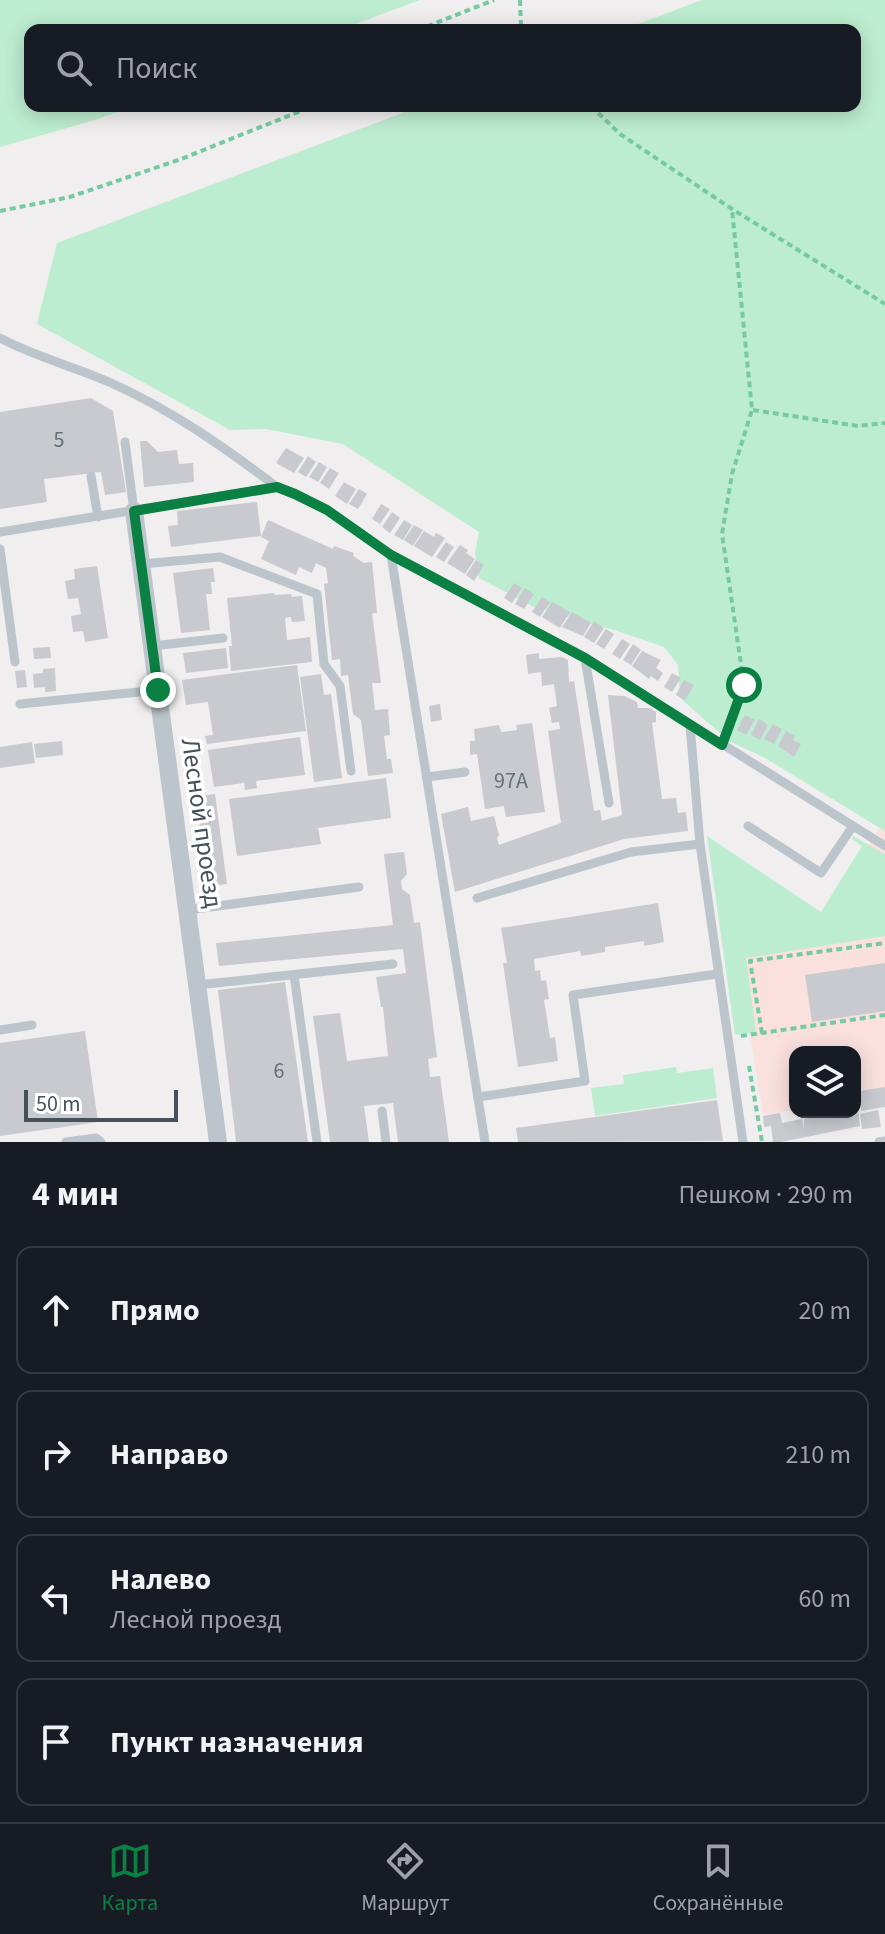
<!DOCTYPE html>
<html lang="ru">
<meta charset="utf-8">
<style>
body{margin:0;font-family:"Source Sans 3",sans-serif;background:#242831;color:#f1f3f6}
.controls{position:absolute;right:24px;bottom:24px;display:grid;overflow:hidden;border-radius:16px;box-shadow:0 4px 20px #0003}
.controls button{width:72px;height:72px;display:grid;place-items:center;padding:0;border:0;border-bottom:2px solid #363941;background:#171b24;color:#f1f3f6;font:40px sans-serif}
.scale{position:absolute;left:24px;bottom:20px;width:154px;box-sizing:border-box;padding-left:8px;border:4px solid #46515a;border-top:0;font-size:22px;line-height:28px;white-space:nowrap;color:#46515a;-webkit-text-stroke:6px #fff;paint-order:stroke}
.stop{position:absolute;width:24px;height:24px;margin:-18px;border:6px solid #0b8043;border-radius:50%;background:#fff}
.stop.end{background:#0b8043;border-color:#fff;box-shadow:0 2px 8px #0008}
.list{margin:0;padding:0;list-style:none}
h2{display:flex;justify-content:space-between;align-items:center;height:104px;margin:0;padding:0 32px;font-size:34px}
h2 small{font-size:26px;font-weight:400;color:#9ea1a6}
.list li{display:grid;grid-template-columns:52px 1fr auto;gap:24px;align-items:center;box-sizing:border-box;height:128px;margin:0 16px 16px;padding:0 16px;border:2px solid #363941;border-radius:16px}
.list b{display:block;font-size:30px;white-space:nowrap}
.list p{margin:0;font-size:26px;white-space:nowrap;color:#9ea1a6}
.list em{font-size:26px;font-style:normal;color:#9ea1a6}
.icon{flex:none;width:44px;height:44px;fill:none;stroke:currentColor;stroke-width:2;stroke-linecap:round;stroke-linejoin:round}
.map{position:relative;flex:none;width:885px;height:1142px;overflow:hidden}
.search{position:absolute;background:#171b24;box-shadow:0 4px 20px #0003;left:24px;right:24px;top:24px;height:88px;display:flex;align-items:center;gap:20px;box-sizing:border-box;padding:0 28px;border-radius:16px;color:#9ea1a6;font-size:30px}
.sheet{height:680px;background:#171b24}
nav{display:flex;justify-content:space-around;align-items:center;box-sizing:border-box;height:112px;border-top:2px solid #363941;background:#171b24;font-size:22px;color:#9ea1a6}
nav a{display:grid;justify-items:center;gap:4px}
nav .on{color:#0b8043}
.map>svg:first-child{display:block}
.medical{fill:#fae1de}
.green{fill:#bdedd0}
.building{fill:#c8cad0}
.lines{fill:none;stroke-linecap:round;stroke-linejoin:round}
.path{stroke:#76caa2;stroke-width:4;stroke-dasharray:6 4;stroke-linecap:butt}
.lane{stroke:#bcc5cc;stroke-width:9}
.street{stroke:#bcc5cc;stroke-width:18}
.route{stroke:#0b8043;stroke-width:10}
.labels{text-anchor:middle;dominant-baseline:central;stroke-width:7;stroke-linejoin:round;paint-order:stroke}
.number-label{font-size:22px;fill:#666f78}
.street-label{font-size:26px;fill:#46515a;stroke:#fff}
</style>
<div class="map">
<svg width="885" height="1142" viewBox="0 0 885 1142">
<rect width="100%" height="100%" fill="#f0eeee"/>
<polygon class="medical" points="882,824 885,826 885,1087 859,1091 860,1100 855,1101 855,1052 795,1052 795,1110 763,1115 732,921 824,911"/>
<g class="green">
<polygon points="0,0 420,0 339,30 30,30 30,106 134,106 95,120 0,147"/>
<polygon points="702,0 885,0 885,831 765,758 729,741 680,698 678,665 664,647 617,631 534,607 479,578 475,553 479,532 343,444 266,429 230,430 37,324 57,243 421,106 855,106 855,30 622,30"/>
<polygon points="707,836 821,912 862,846 852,839 853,836 885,854 885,936 746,958 756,1032 735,1035"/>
<polygon points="676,1067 677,1073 713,1068 717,1098 595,1116 591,1088 624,1084 623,1075"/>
</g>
<g class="building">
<polygon points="91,398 113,411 126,492 105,495 101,472 44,479 47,502 0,509 0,412"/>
<polygon points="140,441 147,441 158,452 177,450 179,464 193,463 194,482 144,487"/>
<polygon points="286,448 304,458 294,473 276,463"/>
<polygon points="308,456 316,462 306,477 298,472"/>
<polygon points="319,462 327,467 318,482 309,477"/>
<polygon points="330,468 339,473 329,489 320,483"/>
<polygon points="344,482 356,489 347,504 335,496"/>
<polygon points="359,489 367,494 358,509 349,504"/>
<polygon points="257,502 261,536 171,547 168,526 178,525 177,511"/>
<polygon points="381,504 390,509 380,524 372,519"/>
<polygon points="392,512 400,518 390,533 382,527"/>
<polygon points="268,520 333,549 334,546 354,553 353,556 364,563 372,562 377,613 372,613 381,683 372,683 375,710 388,709 390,735 384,736 387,759 391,759 393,773 368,776 361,720 353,714 348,675 341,676 340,659 332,660 324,584 328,583 326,568 316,563 312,573 299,567 296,575 261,559 269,541 261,537"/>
<polygon points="404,520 412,525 403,540 394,535"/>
<polygon points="414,525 423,530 413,546 404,540"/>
<polygon points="424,531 434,537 436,533 445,538 432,557 414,546"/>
<polygon points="446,542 454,547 444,562 436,557"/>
<polygon points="460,545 468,550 466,553 475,559 465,574 447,563"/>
<polygon points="476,560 484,565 474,581 466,575"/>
<polygon points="97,566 108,638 85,642 83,631 73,632 71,616 81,614 78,598 68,599 65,581 75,579 74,569"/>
<polygon points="213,568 215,582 211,582 212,594 206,594 210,630 181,633 173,573"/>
<polygon points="514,583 522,588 512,603 504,598"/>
<polygon points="525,588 534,594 524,609 515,604"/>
<polygon points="274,593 275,595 291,594 292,597 302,596 305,621 292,622 291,617 285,618 287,640 310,637 312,662 231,671 229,646 232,646 227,598"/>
<polygon points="542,597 550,602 540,617 532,612"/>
<polygon points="552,602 570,612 560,628 542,617"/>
<polygon points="572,612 591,623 583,636 562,627"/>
<polygon points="594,621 604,628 594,643 584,637"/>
<polygon points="606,629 614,634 604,649 596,644"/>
<polygon points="622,639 630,644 620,659 612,654"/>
<polygon points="633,644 641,650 631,665 623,660"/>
<polygon points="50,647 51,658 34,659 33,648"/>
<polygon points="226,648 228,668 186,673 183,653"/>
<polygon points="642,651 661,660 656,668 663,673 658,681 651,676 649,679 632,666"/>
<polygon points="539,653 539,659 562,657 568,660 569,682 574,681 594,811 600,810 602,821 622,815 608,695 624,696 637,702 638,708 650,708 656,712 656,722 652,723 662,799 676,798 678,813 686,812 688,831 624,839 455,892 441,814 468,807 471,821 494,816 499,835 497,838 499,845 561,823 548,731 560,729 559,722 552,723 549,708 557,706 554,684 542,686 541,672 528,674 526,655"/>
<polygon points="297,665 306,731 207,744 205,736 213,735 208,702 186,705 182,680"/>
<polygon points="55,668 56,691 45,692 45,687 34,688 33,674 43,673 43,669"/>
<polygon points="25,670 27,687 17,688 15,671"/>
<polygon points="672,673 681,678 672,692 664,687"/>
<polygon points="321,674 324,695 331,694 342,778 314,782 300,677"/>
<polygon points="684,680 694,685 685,700 676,695"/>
<polygon points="440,704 442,720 431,722 429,706"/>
<polygon points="745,715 755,720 746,735 737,730"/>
<polygon points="759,719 768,725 760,740 751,735"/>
<polygon points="532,723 545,812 506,817 504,806 485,809 477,754 470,755 470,741 475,741 474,729 499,725 501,732 517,730 516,725"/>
<polygon points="773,724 782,729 774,744 764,739"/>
<polygon points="786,731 795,736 793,740 801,744 794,757 778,746"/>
<polygon points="300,737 305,775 256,781 257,788 245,790 244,783 214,787 208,750"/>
<polygon points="62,741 63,755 36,758 34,744"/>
<polygon points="32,742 35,763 0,768 0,747"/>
<polygon points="386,778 391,818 318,828 321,844 237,856 229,799"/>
<polygon points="215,794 227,884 208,886 196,797"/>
<polygon points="404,852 407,874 401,881 402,889 410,895 414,923 420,922 437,1057 428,1059 430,1077 440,1076 449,1142 398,1142 393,1103 364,1106 369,1142 330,1142 313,1016 340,1013 347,1061 388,1056 383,1007 381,1007 376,977 406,973 403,949 219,966 216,943 393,925 384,854"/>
<polygon points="658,903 664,942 644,946 644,941 605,947 605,952 581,956 580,951 534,959 535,971 540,970 541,981 546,980 549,999 544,1000 550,1038 555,1037 558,1061 518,1067 503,963 507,963 501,928"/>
<polygon points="885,963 885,1011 812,1022 805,975"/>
<polygon points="285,982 308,1142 236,1142 218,990"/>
<polygon points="85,1031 98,1122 0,1136 0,1043"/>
<polygon points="885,1087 885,1107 861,1111 859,1091"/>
<polygon points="717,1100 723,1141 518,1142 516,1128"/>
<polygon points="855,1108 858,1108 860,1126 781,1142 773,1142 771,1126 764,1127 763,1116 780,1113 782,1123 802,1119 804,1130 804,1119 836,1112 855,1112"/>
<polygon points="878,1110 881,1127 862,1129 860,1114"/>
</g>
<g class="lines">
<g class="path">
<polyline points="520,0 521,25 524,30"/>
<polyline points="418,30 494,0"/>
<polyline points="591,106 620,134 732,209 885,304"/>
<polyline points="0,211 70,197 181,159 313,106"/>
<polyline points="753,410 858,426 885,423"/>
<polyline points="728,729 744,685 722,534 732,474 752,410 732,209"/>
<polyline points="762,1033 750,961 885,943"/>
<polyline points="741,1036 885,1015"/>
<polyline points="749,1066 762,1142"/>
</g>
<g class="lane">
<path d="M0 338C35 357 73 366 109 382 170 409 224 447 277 487"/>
<polyline points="125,442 134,511"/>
<polyline points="91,476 98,517"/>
<polyline points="0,532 277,487 327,510 391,555 585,658 885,846"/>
<polyline points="0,549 15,662"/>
<polyline points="391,555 485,1142"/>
<polyline points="141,564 220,557 317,594 324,664 340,686 351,771"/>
<polyline points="152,646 223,638"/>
<polyline points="585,658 609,803"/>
<polyline points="20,704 158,690"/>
<polyline points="690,725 700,844 743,1142"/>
<polyline points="427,777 465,772"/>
<polyline points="748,826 821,873 853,826"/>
<polyline points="477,898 631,852 700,844"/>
<polyline points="188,910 359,887"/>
<polyline points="294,975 317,1142"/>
<polyline points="197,985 393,964"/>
<polyline points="0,1030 32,1025"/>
<polyline points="478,1097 585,1081 573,995 717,974"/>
<polyline points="382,1111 386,1142"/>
<polyline points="66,1142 96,1138 101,1142"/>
<polyline points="879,1142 885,1141"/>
</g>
<polyline class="street" points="134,511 218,1142"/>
</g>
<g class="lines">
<polyline class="route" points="158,690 134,511 277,487 295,494 327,510 391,555 585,658 722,745 744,685"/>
</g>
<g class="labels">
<g class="number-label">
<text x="59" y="440">5</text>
<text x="511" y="781">97А</text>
<text x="279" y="1071">6</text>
</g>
<g class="street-label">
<text transform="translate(202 823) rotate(82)">Лесной проезд</text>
</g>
</g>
</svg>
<div class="controls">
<button><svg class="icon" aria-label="layers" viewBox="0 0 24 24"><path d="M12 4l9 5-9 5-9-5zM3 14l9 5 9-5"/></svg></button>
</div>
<div class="scale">50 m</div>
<div class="stop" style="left:744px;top:685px"></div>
<div class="stop end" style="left:158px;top:690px"></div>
<div class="search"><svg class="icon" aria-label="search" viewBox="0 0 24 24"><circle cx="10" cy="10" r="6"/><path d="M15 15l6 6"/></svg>Поиск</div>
</div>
<section class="sheet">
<h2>4 мин<small>Пешком · 290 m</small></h2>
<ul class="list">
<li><svg class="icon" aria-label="ahead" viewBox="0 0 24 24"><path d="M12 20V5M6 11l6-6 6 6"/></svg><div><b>Прямо</b></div><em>20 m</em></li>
<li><svg class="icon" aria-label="right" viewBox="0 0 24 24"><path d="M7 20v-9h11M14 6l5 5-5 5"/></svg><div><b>Направо</b></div><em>210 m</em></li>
<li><svg class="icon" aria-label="left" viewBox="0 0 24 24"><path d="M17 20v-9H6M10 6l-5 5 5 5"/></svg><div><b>Налево</b><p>Лесной проезд</p></div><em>60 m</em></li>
<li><svg class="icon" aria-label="arrive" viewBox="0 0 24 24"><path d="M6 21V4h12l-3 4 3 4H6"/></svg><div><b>Пункт назначения</b></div></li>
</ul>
</section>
<nav>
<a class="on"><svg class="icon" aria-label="map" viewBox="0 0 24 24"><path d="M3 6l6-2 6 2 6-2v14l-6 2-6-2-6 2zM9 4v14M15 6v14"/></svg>Карта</a>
<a><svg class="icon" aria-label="directions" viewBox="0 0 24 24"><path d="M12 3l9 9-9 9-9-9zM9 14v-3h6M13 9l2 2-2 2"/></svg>Маршрут</a>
<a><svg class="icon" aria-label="saved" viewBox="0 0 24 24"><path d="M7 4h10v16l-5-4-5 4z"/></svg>Сохранённые</a>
</nav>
